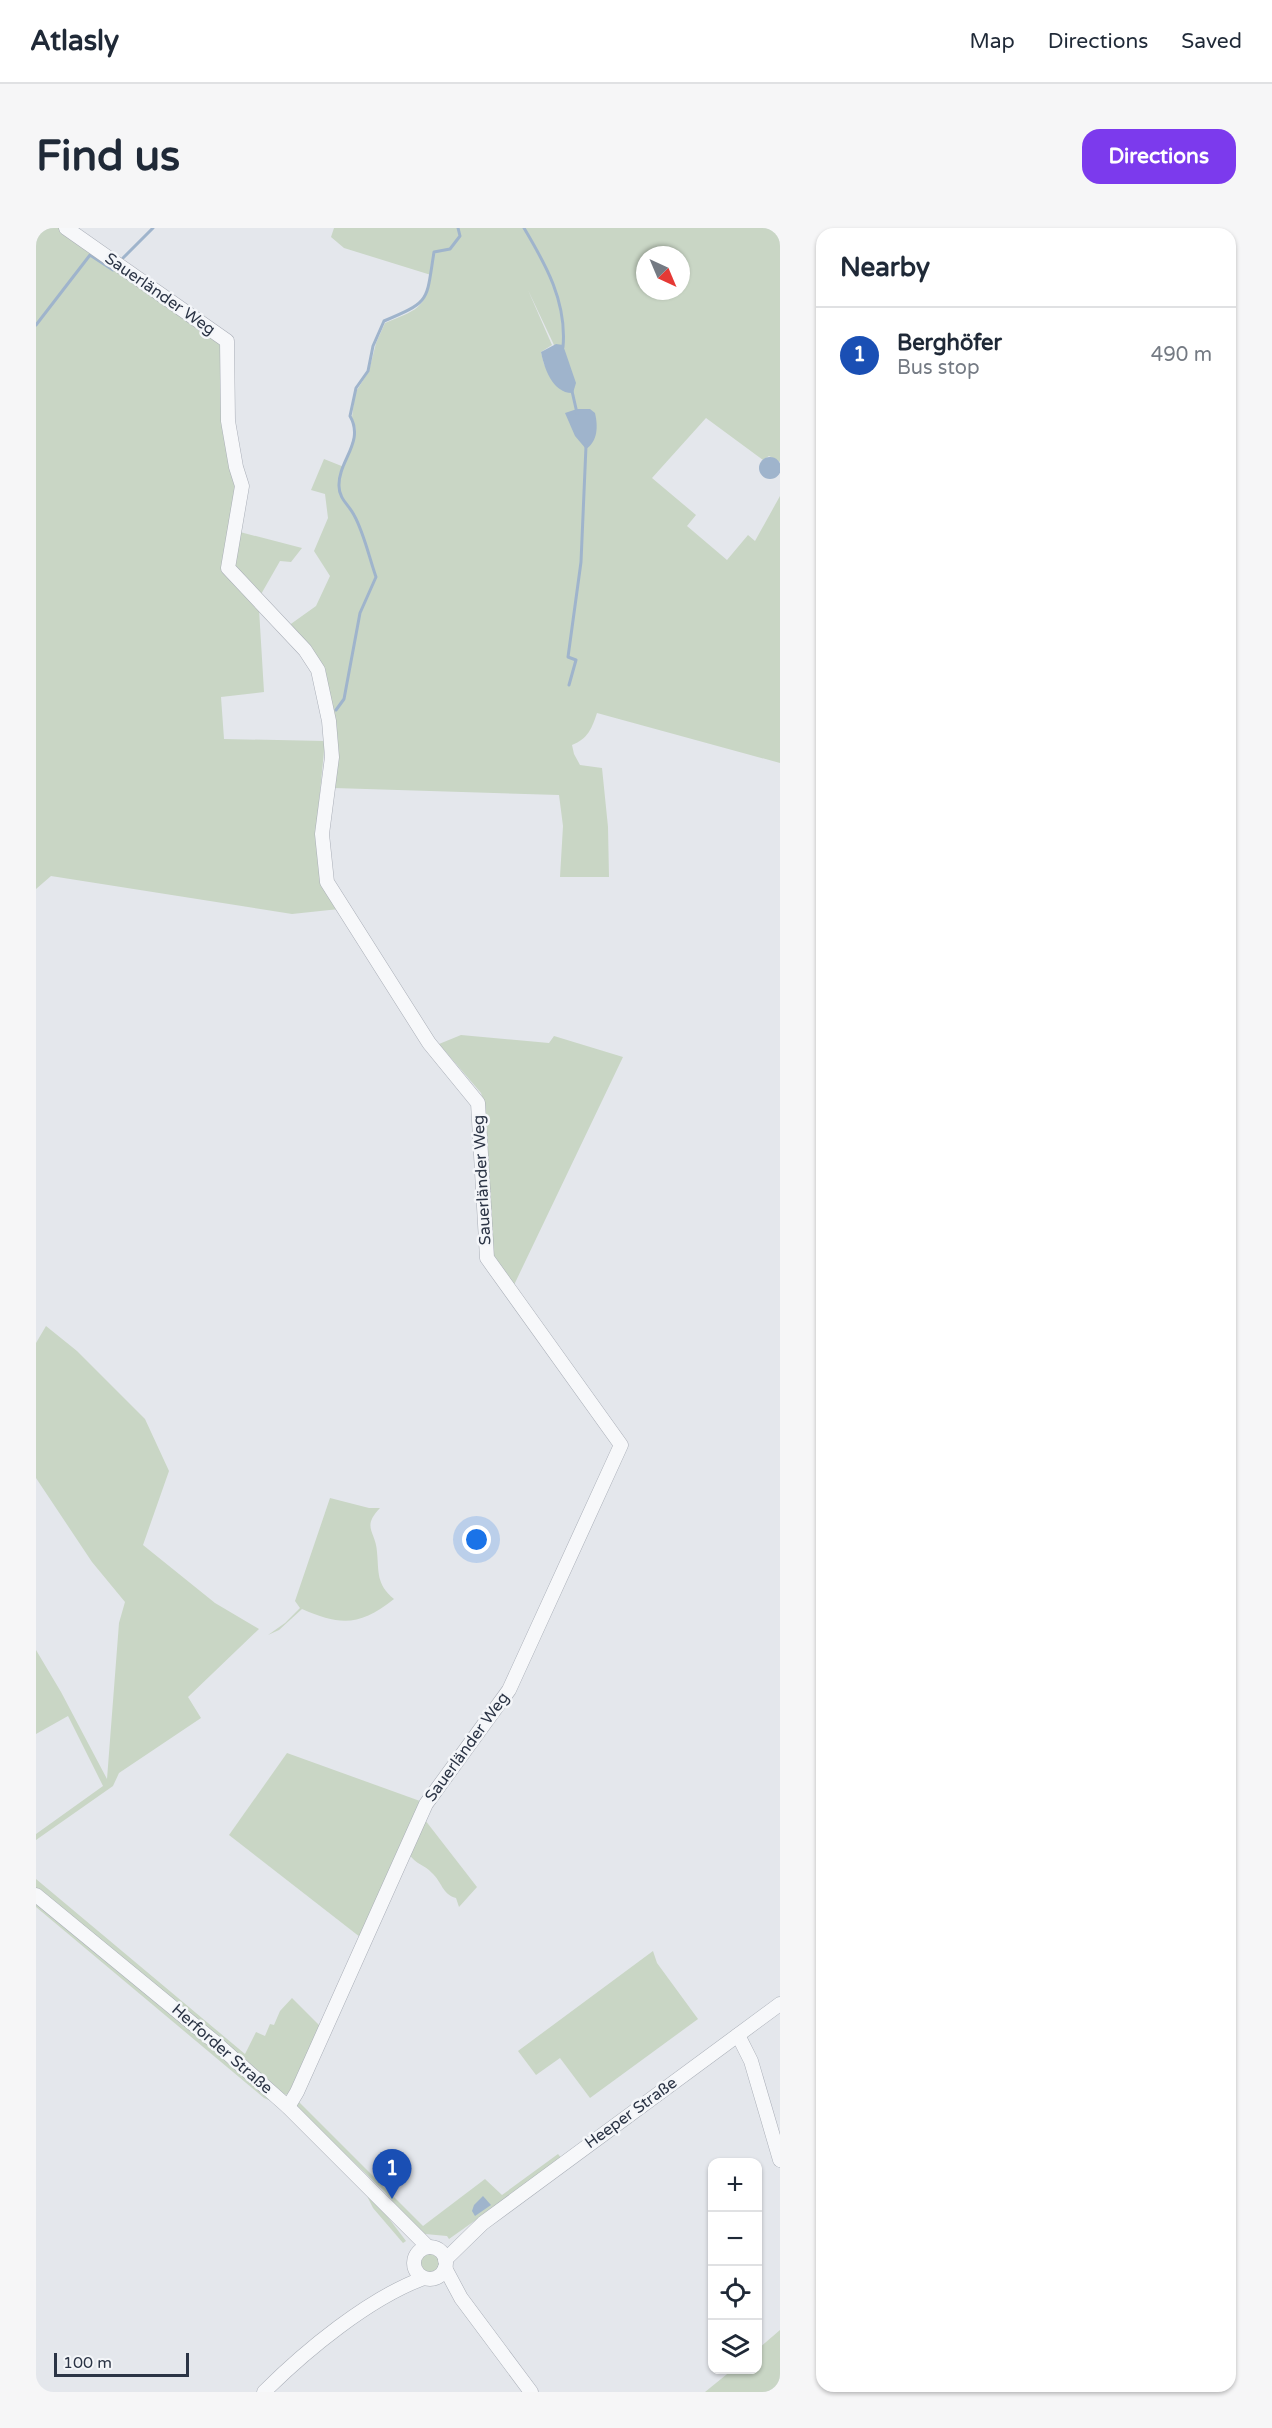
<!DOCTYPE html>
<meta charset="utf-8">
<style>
body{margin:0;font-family:"Varela Round",sans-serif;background:#f6f6f7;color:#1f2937}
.controls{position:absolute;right:18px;bottom:18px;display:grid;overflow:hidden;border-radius:12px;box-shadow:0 2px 4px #0004}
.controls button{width:54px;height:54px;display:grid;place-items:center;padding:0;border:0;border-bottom:2px solid #e0e1e3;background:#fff;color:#1f2937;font:30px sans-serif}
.compass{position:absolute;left:600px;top:18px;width:54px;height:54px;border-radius:50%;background:#fff;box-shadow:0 2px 4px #0004;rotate:136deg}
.scale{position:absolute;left:18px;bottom:15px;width:135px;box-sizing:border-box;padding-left:6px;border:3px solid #2b3445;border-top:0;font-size:16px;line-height:21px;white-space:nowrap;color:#2b3445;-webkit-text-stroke:4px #f4f6f9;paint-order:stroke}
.you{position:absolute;left:441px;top:1312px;width:21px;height:21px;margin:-15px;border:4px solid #fff;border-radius:50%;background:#1a73e8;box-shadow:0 0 0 9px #1a73e833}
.badge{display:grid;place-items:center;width:39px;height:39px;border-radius:50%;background:#7c3aed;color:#fff;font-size:20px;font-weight:700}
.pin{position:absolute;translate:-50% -50px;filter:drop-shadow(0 2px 3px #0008)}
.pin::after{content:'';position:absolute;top:32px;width:21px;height:18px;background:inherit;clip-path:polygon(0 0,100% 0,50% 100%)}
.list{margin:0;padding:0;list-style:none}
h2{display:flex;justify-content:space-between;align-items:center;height:78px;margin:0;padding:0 24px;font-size:26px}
h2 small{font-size:20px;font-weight:400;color:#747a83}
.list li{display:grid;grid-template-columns:39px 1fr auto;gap:18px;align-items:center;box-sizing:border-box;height:96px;padding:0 24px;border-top:2px solid #e0e1e3}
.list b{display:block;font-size:22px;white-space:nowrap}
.list p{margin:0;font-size:20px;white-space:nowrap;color:#747a83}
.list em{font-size:20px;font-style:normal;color:#747a83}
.icon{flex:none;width:33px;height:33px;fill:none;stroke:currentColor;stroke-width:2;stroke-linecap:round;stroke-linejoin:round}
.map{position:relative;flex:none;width:744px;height:2164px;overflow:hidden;border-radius:18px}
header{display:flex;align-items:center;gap:36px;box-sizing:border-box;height:84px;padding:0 30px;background:#fff;border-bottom:2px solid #e0e1e3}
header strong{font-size:28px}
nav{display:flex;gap:33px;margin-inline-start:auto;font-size:21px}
.intro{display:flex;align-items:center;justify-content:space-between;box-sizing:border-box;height:144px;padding:0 36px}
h1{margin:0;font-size:42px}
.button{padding:15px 27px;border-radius:18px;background:#7c3aed;color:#fff;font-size:21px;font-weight:700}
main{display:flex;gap:36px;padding:0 36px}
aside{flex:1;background:#fff;border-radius:18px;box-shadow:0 2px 4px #0004}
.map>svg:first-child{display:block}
.green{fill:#c9d6c5;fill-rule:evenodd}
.water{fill:#9fb4cc}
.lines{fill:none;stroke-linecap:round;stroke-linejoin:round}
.stream{stroke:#9fb4cc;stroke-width:3}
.minor-casing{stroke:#a9aeb7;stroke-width:15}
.minor{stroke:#f7f8fa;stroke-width:14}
.labels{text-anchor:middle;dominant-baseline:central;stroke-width:5;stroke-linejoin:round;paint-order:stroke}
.street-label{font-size:16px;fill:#2b3445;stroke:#f4f6f9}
</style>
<header>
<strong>Atlasly</strong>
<nav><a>Map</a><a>Directions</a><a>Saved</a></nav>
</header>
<div class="intro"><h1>Find us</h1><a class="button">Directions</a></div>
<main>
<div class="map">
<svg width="744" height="2164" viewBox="0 0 744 2164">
<rect width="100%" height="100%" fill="#e4e7ec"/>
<g class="green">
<polygon points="0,0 25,0 183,109 202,262 185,342 223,381 228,464 185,469 188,511 289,513 281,595 303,681 256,686 15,648 0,661"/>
<path d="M298 0H744V234L733 228 727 232 670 190 616 250 660 287 651 298 691 332 712 307 719 313 744 268V535L561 485C556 500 552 511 536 517L538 526 544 537 566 540 572 599 573 649H524L527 598 523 567 298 560 302 522 289 440 252 398 280 378 294 348 278 323 292 290 289 266 275 262 288 231 308 239 320 201 316 189 319 165 333 143 340 115 349 95C379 82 390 82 395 47L308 20 295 9ZM609 27H645V63H609ZM492 62 518 117 521 158 508 136 505 124 516 117Z"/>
<polygon points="204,304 266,320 255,334 244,333 224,368 199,338"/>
<polygon points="425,807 513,815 518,808 587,829 478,1057 456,1029 448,875 445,865 403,816"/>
<polygon points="10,1098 41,1123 109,1191 133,1243 107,1317 179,1375 223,1401 152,1469 165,1490 83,1545 77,1558 0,1612 0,1606 67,1558 32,1488 0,1506 0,1422 25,1464 71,1551 83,1395 89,1374 56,1334 0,1250 0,1115"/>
<path d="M294 1270 333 1280H344C325 1300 340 1303 341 1324 343 1344 340 1356 358 1371 324 1398 305 1398 266 1381L243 1402 232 1407 249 1395 264 1380 259 1373Z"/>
<polygon points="251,1525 384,1573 324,1709 193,1607"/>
<path d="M389 1592 441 1659 423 1679 420 1670C406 1666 406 1654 396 1645 388 1636 380 1637 373 1626Z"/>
<polygon points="0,1651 209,1826 220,1804 229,1808 234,1796 238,1797 244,1783 256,1770 284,1798 254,1866 247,1867 0,1661"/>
<polygon points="0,1672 244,1877 228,1870 0,1679"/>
<polygon points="617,1723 621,1735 662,1791 554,1870 524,1830 500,1847 482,1823"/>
<polygon points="260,1871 387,1998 449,1951 466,1967 522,1926 526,1931 413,2011 411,2008 389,2006 370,1990 350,1965 260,1879"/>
<polygon points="330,1966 342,1976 370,2013 367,2015 337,1980"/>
<circle cx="394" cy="2034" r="11"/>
<polygon points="744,2102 744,2164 669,2164 696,2142 722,2142 722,2121"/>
</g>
<g class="water">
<path d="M520 116 527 117 540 155 537 165C517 166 508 140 505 124Z"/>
<path d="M541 181H554L559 185C562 198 562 213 550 221L539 208 529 185Z"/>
<circle cx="734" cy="240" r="11"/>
<polygon points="447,1968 455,1977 439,1988 436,1983 438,1977"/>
</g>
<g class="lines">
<g class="stream">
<path d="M488 0C510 37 531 74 527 119"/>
<polyline points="87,30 117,0"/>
<polyline points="0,97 54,27 77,42"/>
<polyline points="536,163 541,185"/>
<polyline points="533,457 540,432 532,429 545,334 550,218"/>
<path d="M300 482 308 471 324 385 340 349C333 329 328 305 318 287 313 277 303 271 303 258 302 233 329 214 314 188L320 160 332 143 337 118 348 93C395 73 390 74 398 24L414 21 424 8 422 0"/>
</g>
<g class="minor-casing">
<g id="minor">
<polyline points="30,0 191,113 192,193 200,239 206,258 192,340 269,422 282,442 293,493 296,529 286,606 291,654 393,815 442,875 451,1030 585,1217 473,1462 390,1576 261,1864 252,1879"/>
<polyline points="0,1667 180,1815 252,1879 392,2019"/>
<polyline points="702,1807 715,1833 744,1932"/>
<circle cx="394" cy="2035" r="16"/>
<polyline points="409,2032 447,1995 744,1776"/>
<polyline points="409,2040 425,2070 495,2164"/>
<path d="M228 2164C269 2123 333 2070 388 2050"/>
</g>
</g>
<use href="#minor" class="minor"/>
</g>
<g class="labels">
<g class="street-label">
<text transform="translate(124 66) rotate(35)">Sauerländer Weg</text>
<text transform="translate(446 952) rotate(-93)">Sauerländer Weg</text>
<text transform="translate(431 1519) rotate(-54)">Sauerländer Weg</text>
<text transform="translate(186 1821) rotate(41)">Herforder Straße</text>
<text transform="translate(595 1885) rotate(-36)">Heeper Straße</text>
</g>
</g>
</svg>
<div class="controls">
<button>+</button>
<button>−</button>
<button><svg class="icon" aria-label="locate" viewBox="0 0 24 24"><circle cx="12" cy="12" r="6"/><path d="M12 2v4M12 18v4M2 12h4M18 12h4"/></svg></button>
<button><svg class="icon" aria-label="layers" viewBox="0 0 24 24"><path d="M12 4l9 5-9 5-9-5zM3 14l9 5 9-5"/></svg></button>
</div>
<svg class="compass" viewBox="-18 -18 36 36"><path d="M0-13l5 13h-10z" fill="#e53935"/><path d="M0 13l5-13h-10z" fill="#747a83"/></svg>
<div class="scale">100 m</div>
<div class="you"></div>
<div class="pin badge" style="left:356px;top:1971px;background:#1a4fb4">1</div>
</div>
<aside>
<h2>Nearby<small></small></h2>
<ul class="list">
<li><span class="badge" style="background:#1a4fb4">1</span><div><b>Berghöfer</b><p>Bus stop</p></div><em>490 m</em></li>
</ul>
</aside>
</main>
